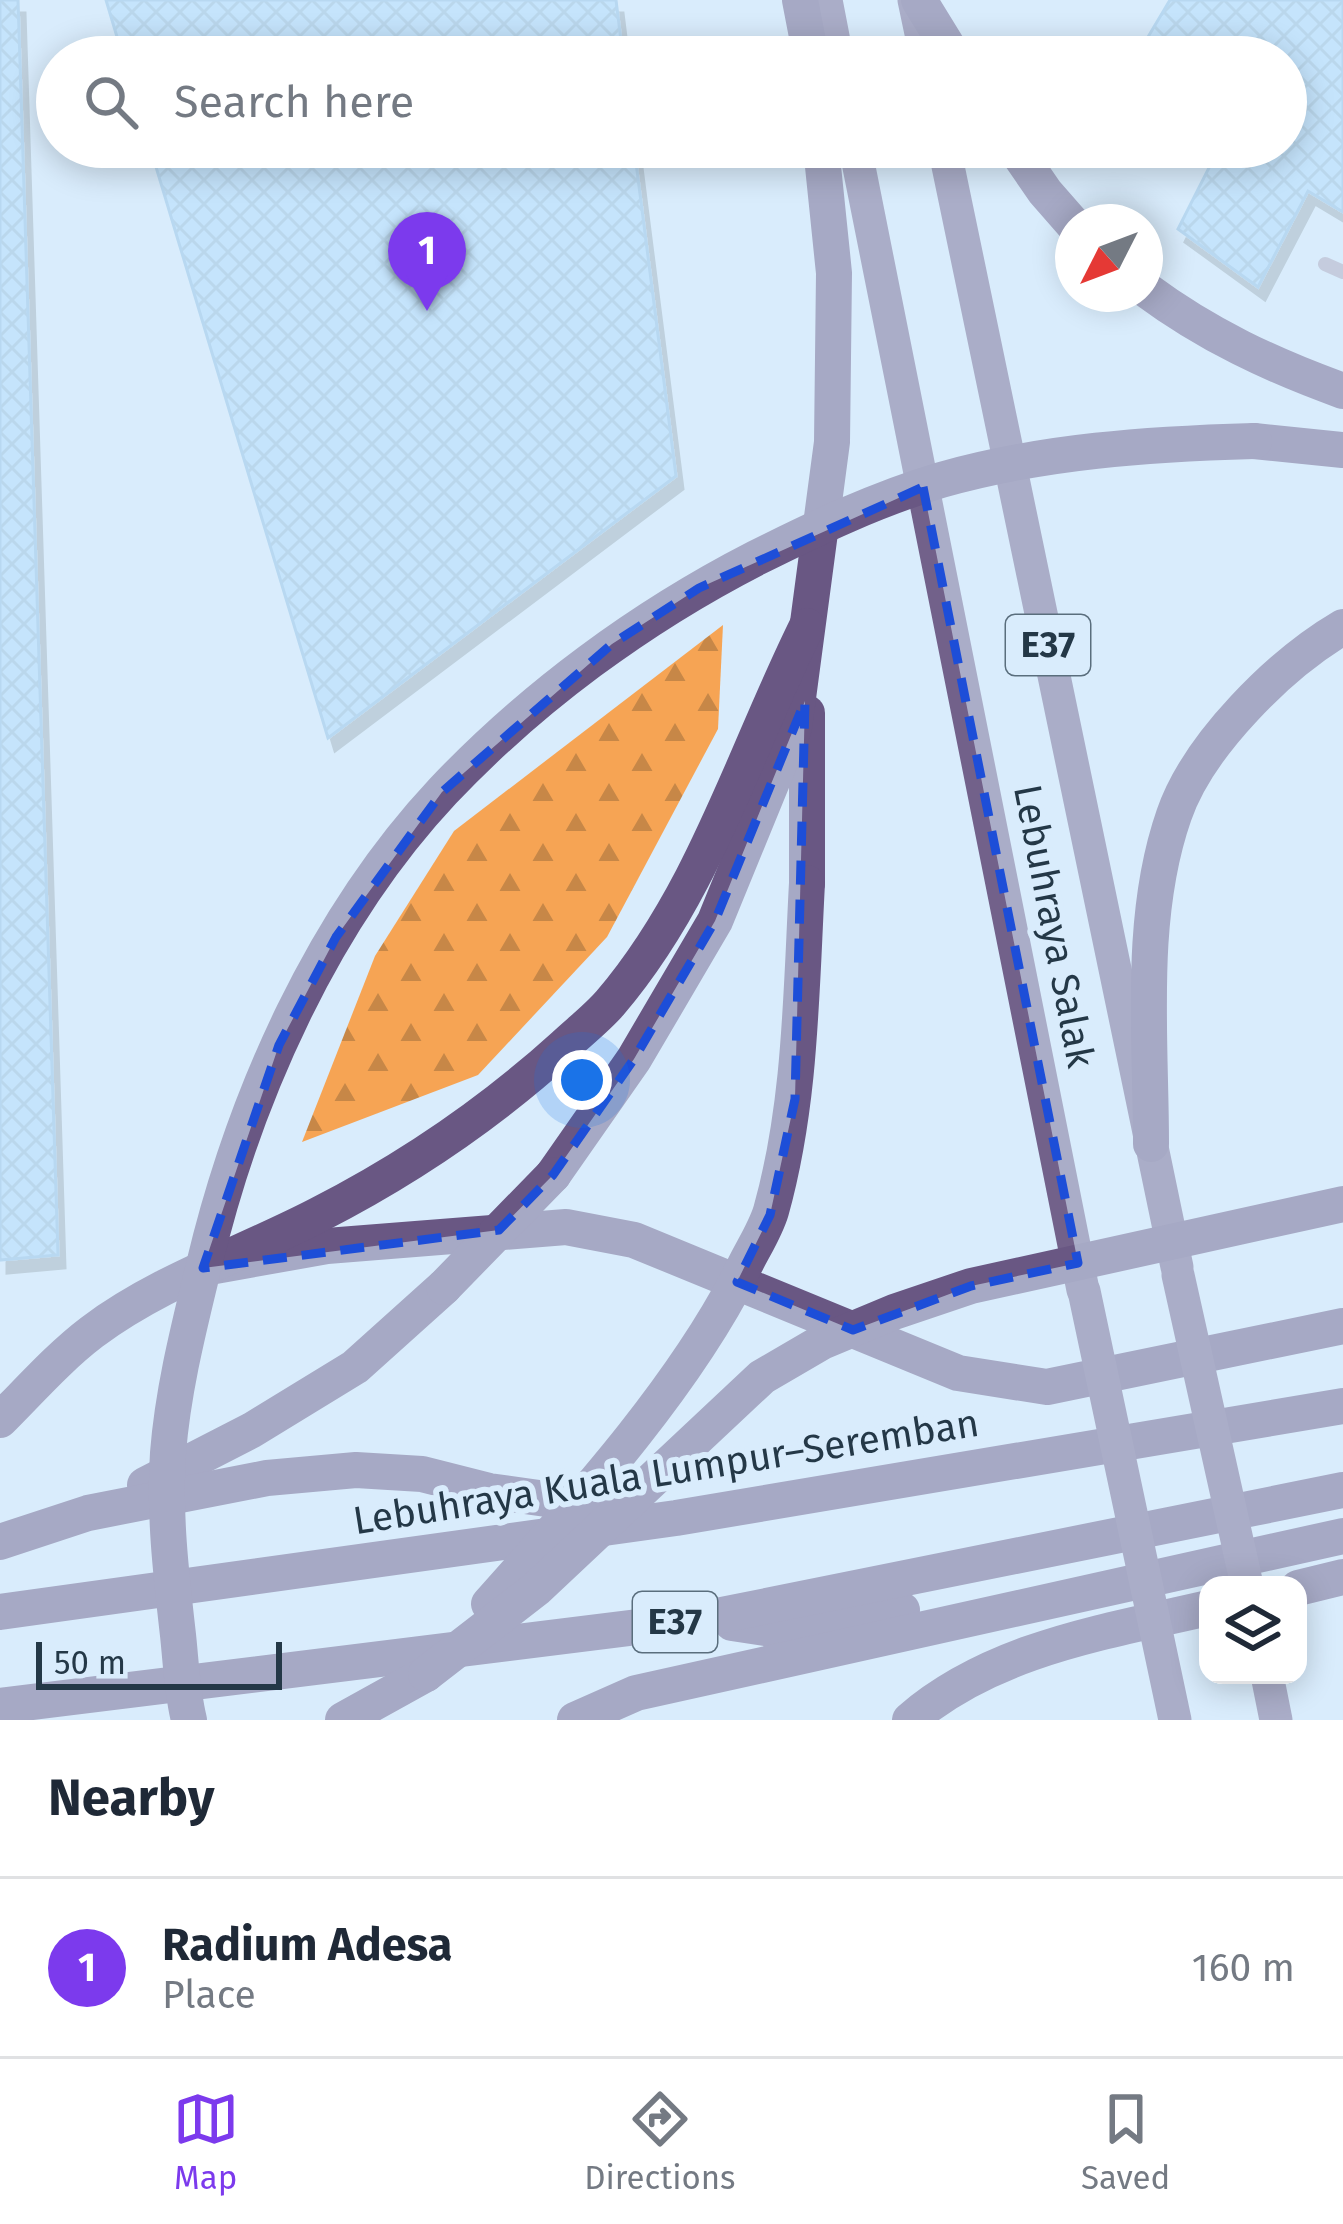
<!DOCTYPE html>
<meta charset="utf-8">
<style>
body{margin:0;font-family:"Fira Sans",sans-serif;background:#f6f6f7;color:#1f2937}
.controls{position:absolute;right:36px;bottom:36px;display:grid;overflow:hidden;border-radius:24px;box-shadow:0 6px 30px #0003}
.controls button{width:108px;height:108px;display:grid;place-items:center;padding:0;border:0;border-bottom:3px solid #e0e1e3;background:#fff;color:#1f2937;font:60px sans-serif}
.compass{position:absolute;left:1055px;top:204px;width:108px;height:108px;border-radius:50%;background:#fff;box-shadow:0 6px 30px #0003;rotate:228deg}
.scale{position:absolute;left:36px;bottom:30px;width:246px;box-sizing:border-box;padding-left:12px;border:6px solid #243847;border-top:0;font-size:33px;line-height:42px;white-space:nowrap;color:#243847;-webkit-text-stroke:9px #d9ecfc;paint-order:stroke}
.you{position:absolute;left:582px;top:1080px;width:42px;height:42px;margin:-30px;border:9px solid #fff;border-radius:50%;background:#1a73e8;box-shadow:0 0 0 18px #1a73e833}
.badge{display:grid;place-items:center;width:78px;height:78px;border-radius:50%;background:#7c3aed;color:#fff;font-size:39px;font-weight:700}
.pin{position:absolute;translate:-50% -99px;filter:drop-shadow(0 3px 6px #0008)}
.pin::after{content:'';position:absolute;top:63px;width:42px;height:36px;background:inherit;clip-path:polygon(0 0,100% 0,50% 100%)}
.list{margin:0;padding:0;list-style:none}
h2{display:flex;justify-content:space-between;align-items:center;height:156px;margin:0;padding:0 48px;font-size:51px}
h2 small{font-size:39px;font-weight:400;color:#747a83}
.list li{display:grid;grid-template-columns:78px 1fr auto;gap:36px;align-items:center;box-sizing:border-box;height:180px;padding:0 48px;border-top:3px solid #e0e1e3}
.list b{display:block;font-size:45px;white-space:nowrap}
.list p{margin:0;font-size:39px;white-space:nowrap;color:#747a83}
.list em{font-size:39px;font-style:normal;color:#747a83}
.icon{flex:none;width:66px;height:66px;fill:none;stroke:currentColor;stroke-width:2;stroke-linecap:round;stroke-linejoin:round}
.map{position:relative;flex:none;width:1343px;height:1720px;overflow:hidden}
.search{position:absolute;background:#fff;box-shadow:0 6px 30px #0003;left:36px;right:36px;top:36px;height:132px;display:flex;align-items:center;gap:30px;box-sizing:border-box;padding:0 42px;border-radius:66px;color:#747a83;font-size:45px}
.sheet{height:336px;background:#fff}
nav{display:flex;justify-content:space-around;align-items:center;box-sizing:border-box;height:168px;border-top:3px solid #e0e1e3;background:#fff;font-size:33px;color:#747a83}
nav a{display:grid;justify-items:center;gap:6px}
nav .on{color:#7c3aed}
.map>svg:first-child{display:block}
.forest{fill:url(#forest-firs)}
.building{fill:url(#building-cross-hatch);stroke:#90bfe5;stroke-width:3;filter:url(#shadow)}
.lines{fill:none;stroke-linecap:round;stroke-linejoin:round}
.service{stroke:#ada5bb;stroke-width:14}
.trunk{stroke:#72618a;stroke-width:33}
.motorway{stroke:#695783;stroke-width:36}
.trunk-bridge{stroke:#72618a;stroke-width:33}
.motorway-bridge{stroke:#695783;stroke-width:36}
.marked{fill:none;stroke:#1d4ed8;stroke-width:9;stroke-dasharray:24 15;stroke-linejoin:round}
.labels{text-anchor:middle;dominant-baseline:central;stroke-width:12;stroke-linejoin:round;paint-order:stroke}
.shield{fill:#d9ecfc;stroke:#5a6e7d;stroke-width:3}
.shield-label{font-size:36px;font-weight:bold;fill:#243847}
.street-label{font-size:39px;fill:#243847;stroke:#d9ecfc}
</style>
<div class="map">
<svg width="1343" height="1720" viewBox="0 0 1343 1720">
<defs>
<pattern id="forest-firs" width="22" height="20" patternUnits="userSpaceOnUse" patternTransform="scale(3)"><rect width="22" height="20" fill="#f6a454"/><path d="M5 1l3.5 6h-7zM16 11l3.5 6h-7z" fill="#c78747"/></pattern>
<pattern id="building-cross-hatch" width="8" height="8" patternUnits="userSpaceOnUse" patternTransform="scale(3)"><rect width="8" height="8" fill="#aedafd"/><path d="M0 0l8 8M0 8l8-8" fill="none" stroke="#96bcda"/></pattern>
<filter id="shadow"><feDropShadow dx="7" dy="13" stdDeviation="0" flood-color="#0004"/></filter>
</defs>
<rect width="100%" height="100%" fill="#d9ecfc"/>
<polygon class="forest" points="723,625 718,729 607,937 478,1075 302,1142 375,956 454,831"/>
<g class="building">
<polygon points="0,0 18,0 58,1255 0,1260"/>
<polygon points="106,0 616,0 623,57 123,57"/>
<polygon points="1170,0 1343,0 1343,212 1308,191 1258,287 1178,229 1218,150 1214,147 1286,147 1286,57 1156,57 1142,47"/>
<polygon points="150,147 634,147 676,476 328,738"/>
</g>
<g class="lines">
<polyline class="service" points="1325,264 1343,272"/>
<g class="trunk">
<polyline points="826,0 837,57"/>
<polyline points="914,0 926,57"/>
<polyline points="855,147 1083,1290"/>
<polyline points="944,147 1177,1267"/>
<polyline points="1267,1675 1276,1720"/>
</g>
<g class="motorway">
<polyline points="800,0 811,57"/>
<polyline points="919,0 954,57"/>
<polyline points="1014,147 1045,192 1073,224"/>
<path d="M1145 289C1207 335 1271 365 1343 391"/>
<polyline points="1254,441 1343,450"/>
<polyline points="807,883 807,713"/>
<path d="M1151 1144C1151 1037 1138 918 1174 815 1198 745 1280 664 1343 627"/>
<polyline points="553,1175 634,1059 715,921 794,728 832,442 834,273 821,147"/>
<polyline points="204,1268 327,1246 566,1227 634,1240 958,1373 1047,1387 1343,1326"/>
<path d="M0 1420C30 1390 59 1357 92 1332 160 1281 243 1254 318 1215 408 1169 489 1114 564 1046 579 1032 597 1018 610 1003 704 893 744 753 807 626"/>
<polyline points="145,1485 252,1430 355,1367 444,1287"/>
<polyline points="0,1542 88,1513 267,1478 356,1470 422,1474 489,1491 603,1507"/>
<polyline points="1298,1588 1343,1577"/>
<polyline points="0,1612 676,1518 1343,1406"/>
<polyline points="732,1623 786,1631 902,1610"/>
<polyline points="0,1706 702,1619 1343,1490"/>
<polyline points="343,1720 426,1674"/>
<polyline points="575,1720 636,1693 1343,1536"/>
<path d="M910 1720C992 1649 1105 1632 1208 1608"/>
</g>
<g class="trunk-bridge">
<polyline points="1178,1275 1247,1585"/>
<polyline points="1084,1291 1175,1720"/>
</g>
<g class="motorway-bridge">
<polyline points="444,1287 553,1175"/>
<path d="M489 1604C576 1506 685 1386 743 1269 752 1250 765 1231 771 1211 801 1104 801 993 807 883"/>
<polyline points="426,1674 536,1589 762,1377 822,1342 894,1312 971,1286 1343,1204"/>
<path d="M189 1720C182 1692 181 1663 178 1635 171 1574 164 1514 168 1453 173 1389 189 1327 204 1265 244 1097 323 919 443 791 532 697 641 617 756 558 816 528 877 499 941 480 1043 451 1149 444 1254 441"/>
</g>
</g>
<path d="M0 0H1343V1720H0ZM923 487 1078 1263 971 1286 853 1330 737 1282 770 1215 795 1099 805 701 715 921 634 1059 553 1175 499 1230 203 1268 279 1045 336 937 442 792 612 644 699 588Z" fill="#d9ecfc" fill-opacity=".55" fill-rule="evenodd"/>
<path class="marked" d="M923 487 1078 1263 971 1286 853 1330 737 1282 770 1215 795 1099 805 701 715 921 634 1059 553 1175 499 1230 203 1268 279 1045 336 937 442 792 612 644 699 588Z"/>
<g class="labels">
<g class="shield">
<rect x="1006" y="615" width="84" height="60" rx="9"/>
<rect x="633" y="1592" width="84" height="60" rx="9"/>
</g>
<g class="shield-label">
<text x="1048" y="645">E37</text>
<text x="675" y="1622">E37</text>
</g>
<g class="street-label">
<text transform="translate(1054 926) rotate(79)">Lebuhraya Salak</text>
<text transform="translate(666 1472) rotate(-9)">Lebuhraya Kuala Lumpur–Seremban</text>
</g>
</g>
</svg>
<div class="controls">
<button><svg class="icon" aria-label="layers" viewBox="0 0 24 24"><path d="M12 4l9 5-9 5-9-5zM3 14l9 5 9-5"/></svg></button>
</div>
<svg class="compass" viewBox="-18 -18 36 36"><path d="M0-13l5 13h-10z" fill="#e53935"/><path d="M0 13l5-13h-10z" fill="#747a83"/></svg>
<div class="scale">50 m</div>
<div class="you"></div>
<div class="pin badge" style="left:427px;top:311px">1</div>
<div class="search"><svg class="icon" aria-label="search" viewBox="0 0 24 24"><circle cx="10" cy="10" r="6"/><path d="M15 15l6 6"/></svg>Search here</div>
</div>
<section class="sheet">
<h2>Nearby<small></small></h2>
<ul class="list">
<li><span class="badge">1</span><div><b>Radium Adesa</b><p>Place</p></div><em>160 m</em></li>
</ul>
</section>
<nav>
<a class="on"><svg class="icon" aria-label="map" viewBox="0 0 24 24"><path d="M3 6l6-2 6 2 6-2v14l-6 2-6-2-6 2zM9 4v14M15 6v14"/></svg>Map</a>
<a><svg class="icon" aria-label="directions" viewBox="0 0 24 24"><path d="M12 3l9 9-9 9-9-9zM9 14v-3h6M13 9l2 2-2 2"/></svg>Directions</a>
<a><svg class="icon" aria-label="saved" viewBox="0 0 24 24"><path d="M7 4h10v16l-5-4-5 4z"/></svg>Saved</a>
</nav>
